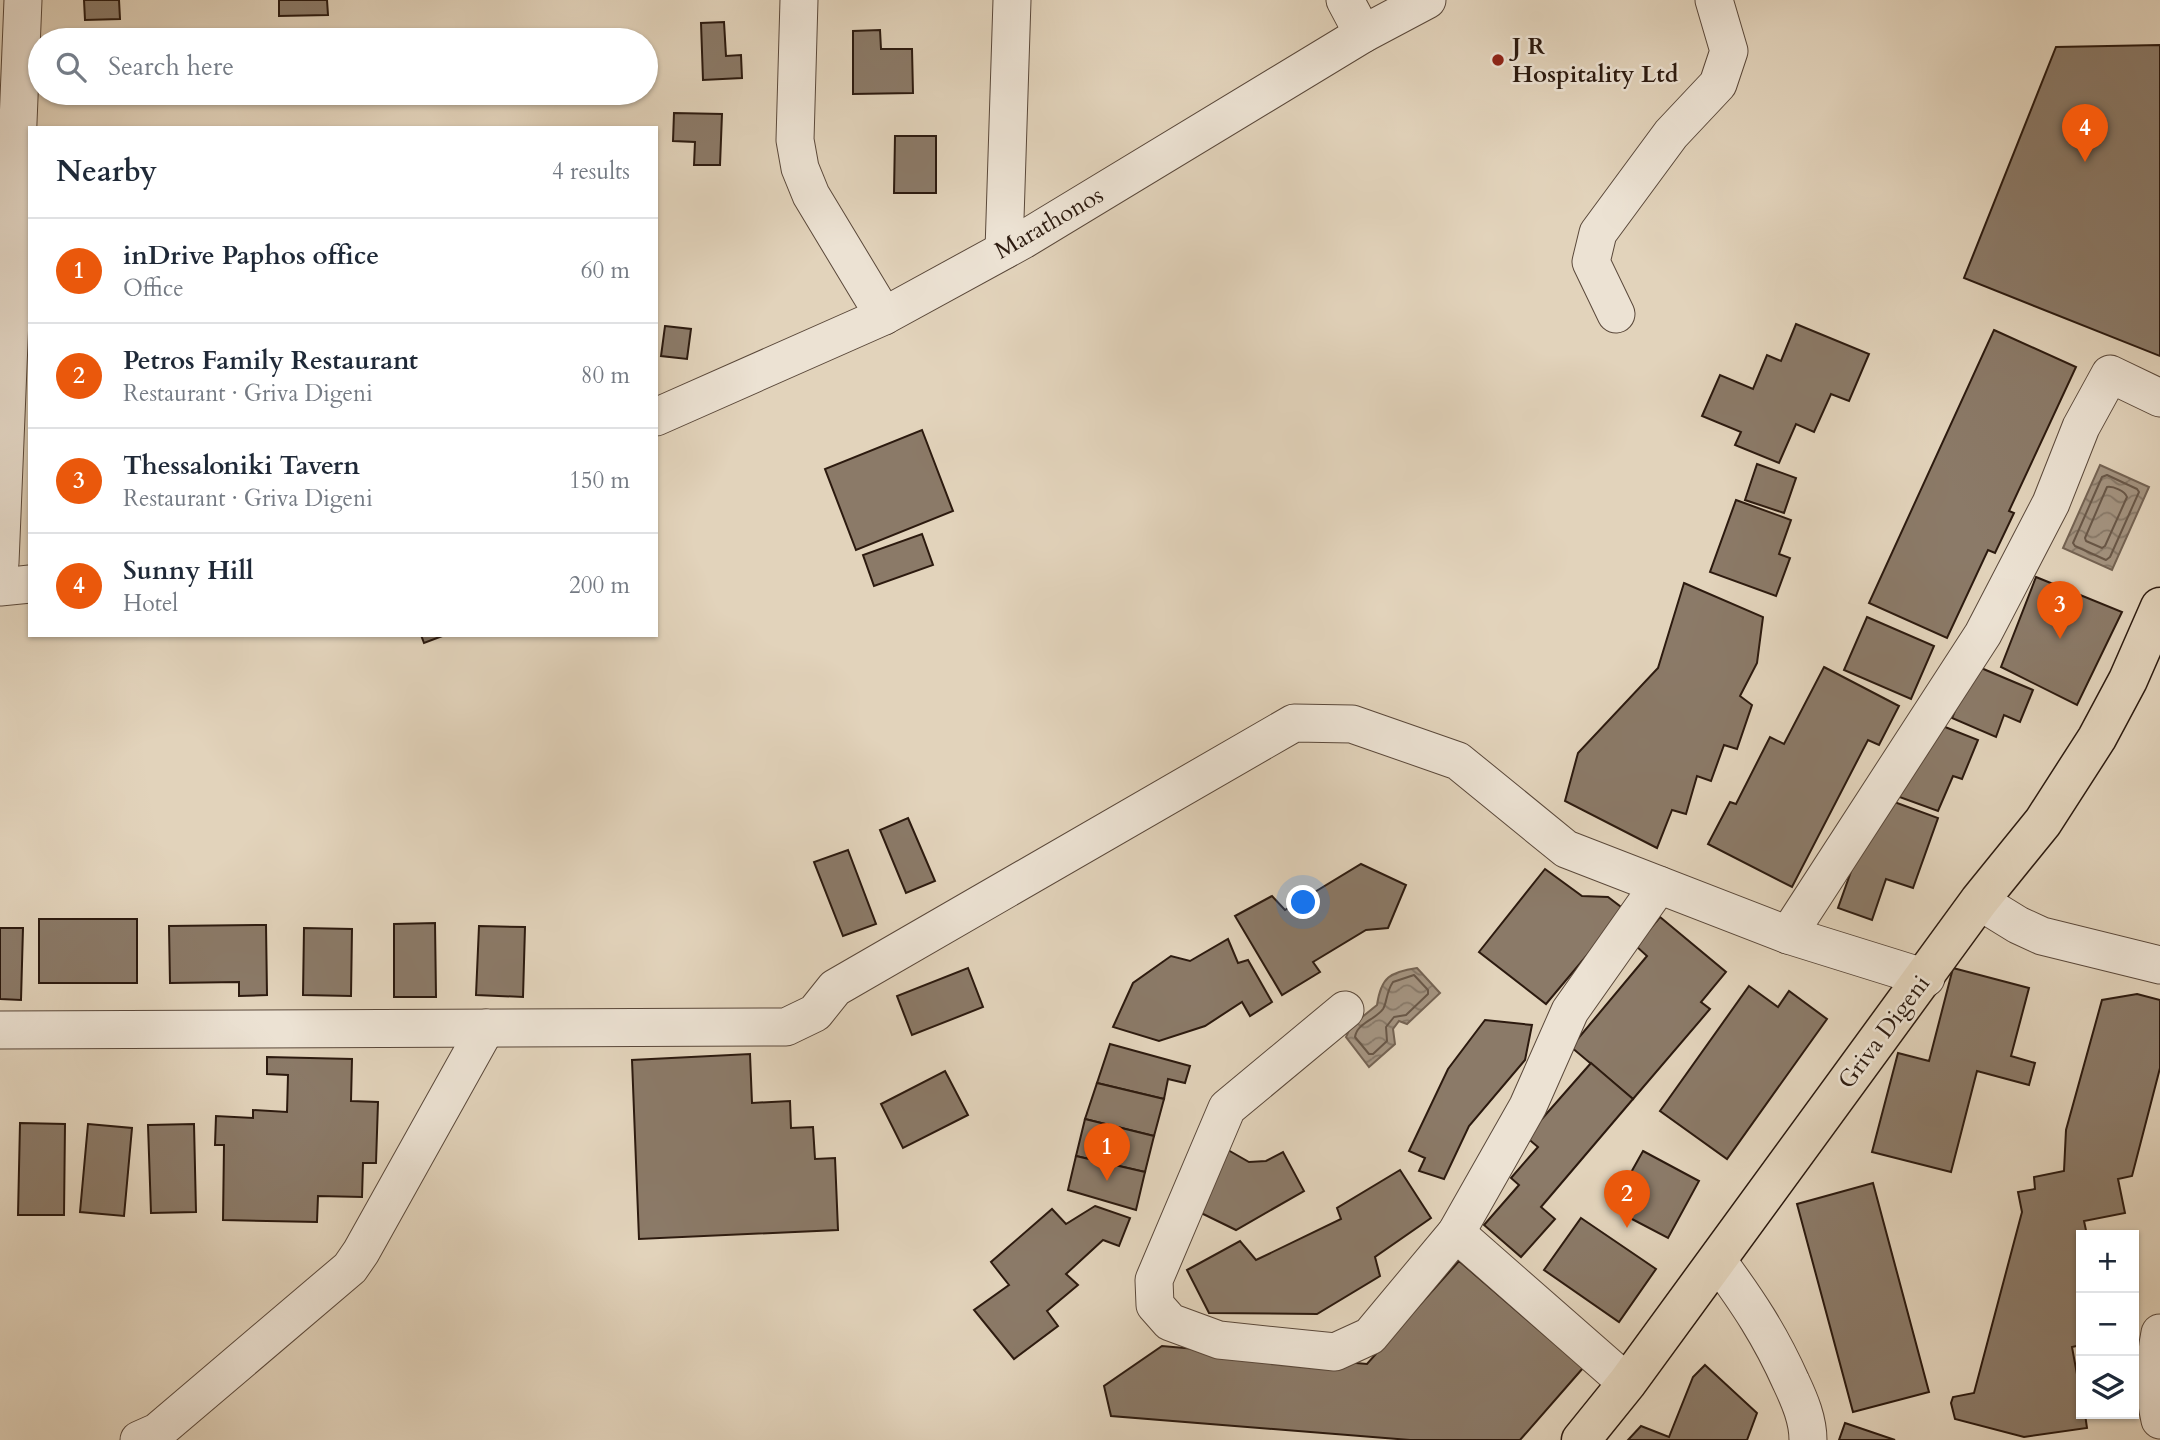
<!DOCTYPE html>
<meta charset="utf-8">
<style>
body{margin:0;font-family:Cardo,serif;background:#f6f6f7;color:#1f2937}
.controls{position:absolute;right:21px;bottom:21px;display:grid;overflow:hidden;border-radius:0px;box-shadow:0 2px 5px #0004}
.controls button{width:63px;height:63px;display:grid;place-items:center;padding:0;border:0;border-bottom:2px solid #e0e1e3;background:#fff;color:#1f2937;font:35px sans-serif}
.you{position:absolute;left:1304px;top:903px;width:24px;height:24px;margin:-18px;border:5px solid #fff;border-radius:50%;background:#1a73e8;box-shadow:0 0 0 10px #1a73e833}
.badge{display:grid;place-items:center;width:46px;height:46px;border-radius:50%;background:#ea580c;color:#fff;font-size:23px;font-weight:700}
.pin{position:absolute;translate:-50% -58px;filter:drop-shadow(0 2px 4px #0008)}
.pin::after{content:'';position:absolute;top:37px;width:24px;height:21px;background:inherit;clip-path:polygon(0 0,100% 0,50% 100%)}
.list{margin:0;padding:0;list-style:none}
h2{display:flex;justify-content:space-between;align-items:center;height:91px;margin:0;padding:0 28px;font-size:30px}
h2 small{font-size:23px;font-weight:400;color:#747a83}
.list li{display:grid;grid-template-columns:46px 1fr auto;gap:21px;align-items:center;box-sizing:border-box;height:105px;padding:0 28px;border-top:2px solid #e0e1e3}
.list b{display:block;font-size:26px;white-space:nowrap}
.list p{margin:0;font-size:23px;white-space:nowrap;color:#747a83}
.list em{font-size:23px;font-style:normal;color:#747a83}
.icon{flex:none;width:38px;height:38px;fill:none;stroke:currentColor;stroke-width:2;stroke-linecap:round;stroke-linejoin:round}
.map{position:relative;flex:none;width:2160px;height:1440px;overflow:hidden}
.search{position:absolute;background:#fff;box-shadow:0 2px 5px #0004;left:28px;top:28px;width:630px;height:77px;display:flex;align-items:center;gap:18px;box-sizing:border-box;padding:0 24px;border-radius:38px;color:#747a83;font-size:26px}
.panel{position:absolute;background:#fff;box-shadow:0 2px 5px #0004;left:28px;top:126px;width:630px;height:511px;border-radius:0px}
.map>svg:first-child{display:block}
.water{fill:url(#water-waves);stroke:#746353;stroke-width:2}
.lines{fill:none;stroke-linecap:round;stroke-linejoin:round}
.shore{stroke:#685748;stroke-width:2}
.building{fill:#8b7a68;stroke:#2c1a0f;stroke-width:2}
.minor-casing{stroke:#5a483a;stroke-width:39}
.major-casing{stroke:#2c1a0f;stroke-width:41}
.minor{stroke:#ece2d3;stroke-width:37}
.major{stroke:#e2d3bb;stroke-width:38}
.poi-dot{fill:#8f2418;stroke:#ece2d3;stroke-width:2.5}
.labels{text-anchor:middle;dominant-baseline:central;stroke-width:5;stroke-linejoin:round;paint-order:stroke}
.poi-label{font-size:24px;font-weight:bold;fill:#2c1a0f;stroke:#ece2d3;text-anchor:start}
.street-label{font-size:24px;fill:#2c1a0f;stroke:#ece2d3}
</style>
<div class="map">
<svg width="2160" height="1440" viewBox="0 0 2160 1440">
<defs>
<pattern id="water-waves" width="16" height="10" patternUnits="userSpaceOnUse" patternTransform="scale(1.75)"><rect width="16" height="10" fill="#a49481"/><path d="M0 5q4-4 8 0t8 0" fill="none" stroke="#867868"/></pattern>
</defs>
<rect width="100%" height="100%" fill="#e2d3bb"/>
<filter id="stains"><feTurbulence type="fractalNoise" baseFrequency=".00286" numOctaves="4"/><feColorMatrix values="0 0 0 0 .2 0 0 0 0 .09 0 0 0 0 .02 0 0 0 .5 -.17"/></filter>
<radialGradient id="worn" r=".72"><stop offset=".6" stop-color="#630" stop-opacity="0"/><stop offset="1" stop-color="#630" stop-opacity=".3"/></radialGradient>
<g class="water">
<polygon points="2100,465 2149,487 2112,570 2063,548"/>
<path d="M1417 968 1440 993 1407 1024 1399 1021 1393 1029 1395 1044 1369 1067 1346 1037 1351 1026 1377 1005C1381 977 1390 972 1417 968Z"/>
</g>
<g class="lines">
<g class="shore">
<polygon points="2107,475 2137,489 2139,492 2110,557 2106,560 2075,546 2073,543 2102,477"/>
<path d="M2107 487C2113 486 2125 491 2127 497L2105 546 2102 548 2086 541 2085 538Z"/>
<path d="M1414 975 1428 990V994L1406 1015 1394 1017 1386 1027 1387 1041 1373 1054H1369L1355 1037C1357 1023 1375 1020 1383 1009 1387 1003 1386 992 1393 982Z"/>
</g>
</g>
<g class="building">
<polygon points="84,0 119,0 120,19 85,20"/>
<polygon points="279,0 327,0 328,15 279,16"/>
<polygon points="724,22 726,56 741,55 742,78 703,80 701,23"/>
<polygon points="880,30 881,49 912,49 913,93 853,94 853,31"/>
<polygon points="2160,45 2160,356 1964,278 2056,47"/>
<polygon points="674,113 722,114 720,165 694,165 695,142 673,141"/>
<polygon points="895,136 936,136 936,193 894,193"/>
<polygon points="1796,324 1869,354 1849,401 1831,394 1814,432 1796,424 1779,463 1735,445 1741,432 1702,416 1720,375 1753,389 1767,355 1781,361"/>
<polygon points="665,326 691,329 687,359 661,356"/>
<polygon points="1994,330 2076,367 2009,511 2014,513 1995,553 1988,550 1947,638 1869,603"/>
<polygon points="922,430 953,511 856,550 825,469"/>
<polygon points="1757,464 1796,478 1784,513 1745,500"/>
<polygon points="1736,500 1791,520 1779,554 1790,558 1776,596 1710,572"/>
<polygon points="922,534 933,565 874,586 863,555"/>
<polygon points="2036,577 2122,612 2077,705 2001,667"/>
<polygon points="1684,583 1763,617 1757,663 1740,696 1752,705 1737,749 1724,745 1711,781 1697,776 1686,814 1672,810 1657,848 1565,801 1578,753 1658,668"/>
<polygon points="1867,617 1934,646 1911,699 1844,670"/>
<polygon points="421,635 445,635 424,643"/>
<polygon points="1974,665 2033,690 2020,722 2004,715 1996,737 1952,718"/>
<polygon points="1824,667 1899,706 1879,745 1868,740 1792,887 1708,844 1730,802 1736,804 1770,737 1784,744"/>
<polygon points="1935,723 1978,740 1962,779 1953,776 1938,811 1894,795"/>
<polygon points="1878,796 1938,818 1913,888 1886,879 1872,920 1838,908"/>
<polygon points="908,818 935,881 906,893 880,830"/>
<polygon points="848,850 876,924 843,936 814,862"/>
<polygon points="1361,864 1406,885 1388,928 1366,930 1313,962 1320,972 1282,995 1235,916 1272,896 1285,910"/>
<polygon points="1545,869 1582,896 1608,897 1625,910 1546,1004 1479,952"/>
<polygon points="1660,917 1726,972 1701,1002 1710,1009 1633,1099 1571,1047 1647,956 1636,946"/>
<rect x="39" y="919" width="98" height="64"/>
<polygon points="435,923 436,997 394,997 394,924"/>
<polygon points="266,925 267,995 239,996 239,982 170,983 169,926"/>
<polygon points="479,926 525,927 523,997 476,995"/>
<polygon points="0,928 23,928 21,1000 0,999"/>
<polygon points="304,928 352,929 351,996 303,995"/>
<polygon points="1228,939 1238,963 1248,960 1272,1002 1250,1016 1242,1002 1205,1026 1159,1041 1113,1027 1133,983 1171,956 1190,961"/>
<polygon points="968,968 983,1007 912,1035 897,996"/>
<polygon points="1953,968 2029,988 2011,1056 2035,1063 2029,1085 1977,1071 1951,1172 1872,1152 1898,1053 1929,1061"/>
<polygon points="1749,986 1778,1007 1789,991 1827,1019 1727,1159 1660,1111"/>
<polygon points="2137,994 2160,1000 2160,1068 2132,1176 2118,1179 2125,1213 2084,1221 2087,1235 2081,1235 2081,1345 2072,1347 2081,1396 2081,1414 2085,1414 2087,1428 2024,1437 1955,1419 1951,1403 1953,1397 1974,1393 2022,1212 2018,1192 2035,1189 2034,1177 2064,1171 2066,1130 2102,1000"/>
<polygon points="1485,1020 1532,1025 1525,1060 1469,1126 1444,1179 1419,1171 1425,1158 1409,1151 1448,1069"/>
<polygon points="1110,1044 1190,1066 1185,1083 1168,1079 1164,1099 1097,1083"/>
<polygon points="750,1054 752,1103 790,1101 791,1128 813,1127 815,1159 835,1158 838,1230 639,1239 632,1060"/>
<polygon points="267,1057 352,1059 351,1101 378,1102 376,1163 363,1163 362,1197 318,1196 317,1222 223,1220 224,1145 215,1145 216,1116 253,1118 253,1110 287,1112 288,1075 267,1074"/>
<polygon points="1591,1063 1633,1099 1541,1207 1555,1219 1521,1257 1484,1225 1519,1185 1511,1178 1538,1147 1526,1137"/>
<polygon points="945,1071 968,1115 903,1148 881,1104"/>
<polygon points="1097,1083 1164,1099 1154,1136 1085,1119"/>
<polygon points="1085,1119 1154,1136 1145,1172 1076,1156"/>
<polygon points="20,1123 65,1124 64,1215 18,1215"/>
<polygon points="88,1124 132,1128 124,1216 80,1212"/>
<polygon points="194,1124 196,1212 151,1213 148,1125"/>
<polygon points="1228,1150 1249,1162 1266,1161 1283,1152 1304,1191 1236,1230 1201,1213"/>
<polygon points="1643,1151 1699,1181 1668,1238 1630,1218 1642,1196 1624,1185"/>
<polygon points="1076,1156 1145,1172 1136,1210 1068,1190"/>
<polygon points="1400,1170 1431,1218 1375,1257 1380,1276 1317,1314 1209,1313 1187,1270 1240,1241 1256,1260 1341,1219 1337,1208"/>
<polygon points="1873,1183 1929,1392 1853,1412 1797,1204"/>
<polygon points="1095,1206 1130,1218 1119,1246 1103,1240 1066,1274 1078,1285 1047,1311 1058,1326 1014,1359 974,1310 1009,1285 991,1262 1052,1209 1066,1224"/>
<polygon points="1581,1218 1656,1269 1619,1322 1544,1270"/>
<polygon points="1459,1261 1583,1368 1520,1440 1410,1440 1111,1416 1104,1386 1162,1346 1367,1364"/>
<polygon points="1705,1365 1757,1413 1747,1440 1628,1440 1641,1426 1669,1437 1693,1377"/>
<polygon points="1845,1423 1895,1440 1839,1440"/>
</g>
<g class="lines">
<g class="minor-casing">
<g id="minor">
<polyline points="799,0 795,140 800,168 811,195 884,316"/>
<polyline points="1345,0 1363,34"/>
<polyline points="1004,250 1012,0"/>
<polyline points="1616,314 1591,262 1598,233 1671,134 1718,84 1729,51 1714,0"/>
<polyline points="656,417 884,316 1023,240 1363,34 1427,0"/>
<polyline points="0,563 23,0"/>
<polyline points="0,587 30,584"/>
<polyline points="1979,901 2018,925 2042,936 2160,965"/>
<polyline points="1788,935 1983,634 2051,503 2081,427 2110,374 2160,398"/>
<polyline points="1345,1010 1227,1108 1154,1280 1155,1305 1170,1322 1219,1340 1335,1352 1370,1336 1456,1233 1528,1106 1570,1011 1659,885"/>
<polyline points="0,1030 786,1027 815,1013 835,988 1294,723 1352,724 1458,761 1566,849 1788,935 1926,978"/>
<polyline points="1456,1233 1627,1383"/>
<path d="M1717 1260C1748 1302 1770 1335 1791 1382 1800 1401 1808 1420 1808 1440"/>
<path d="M2160 1333C2154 1363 2153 1390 2160 1420"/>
<polyline points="139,1440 157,1432 350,1268 361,1252 486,1028"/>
</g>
</g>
<g class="major-casing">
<polyline id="major" points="1581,1440 1627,1383 1979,901 2043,822 2097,738 2128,680 2160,607"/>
</g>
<use href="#minor" class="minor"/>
<use href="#major" class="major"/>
</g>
<circle class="poi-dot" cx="1498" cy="60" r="7"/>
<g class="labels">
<g class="poi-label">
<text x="1512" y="46">J R<tspan x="1512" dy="28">Hospitality Ltd</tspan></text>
</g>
<g class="street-label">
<text transform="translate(1049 223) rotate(-30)">Marathonos</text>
<text transform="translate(1884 1032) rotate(-53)">Griva Digeni</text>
</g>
</g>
<rect width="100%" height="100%" filter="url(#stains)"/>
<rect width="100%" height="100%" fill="url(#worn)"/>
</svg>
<div class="controls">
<button>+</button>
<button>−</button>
<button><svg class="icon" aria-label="layers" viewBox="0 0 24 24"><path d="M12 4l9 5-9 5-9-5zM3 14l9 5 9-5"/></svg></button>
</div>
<div class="you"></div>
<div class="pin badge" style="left:1107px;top:1181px">1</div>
<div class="pin badge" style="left:1627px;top:1228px">2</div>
<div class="pin badge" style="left:2060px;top:639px">3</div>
<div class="pin badge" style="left:2085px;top:162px">4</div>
<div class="search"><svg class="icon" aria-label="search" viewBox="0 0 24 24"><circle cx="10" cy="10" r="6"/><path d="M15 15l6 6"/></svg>Search here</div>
<section class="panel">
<h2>Nearby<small>4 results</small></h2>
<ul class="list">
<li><span class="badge">1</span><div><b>inDrive Paphos office</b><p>Office</p></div><em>60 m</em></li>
<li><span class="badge">2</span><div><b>Petros Family Restaurant</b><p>Restaurant · Griva Digeni</p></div><em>80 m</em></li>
<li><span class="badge">3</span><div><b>Thessaloniki Tavern</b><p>Restaurant · Griva Digeni</p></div><em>150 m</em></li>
<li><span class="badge">4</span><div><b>Sunny Hill</b><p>Hotel</p></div><em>200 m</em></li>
</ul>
</section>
</div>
